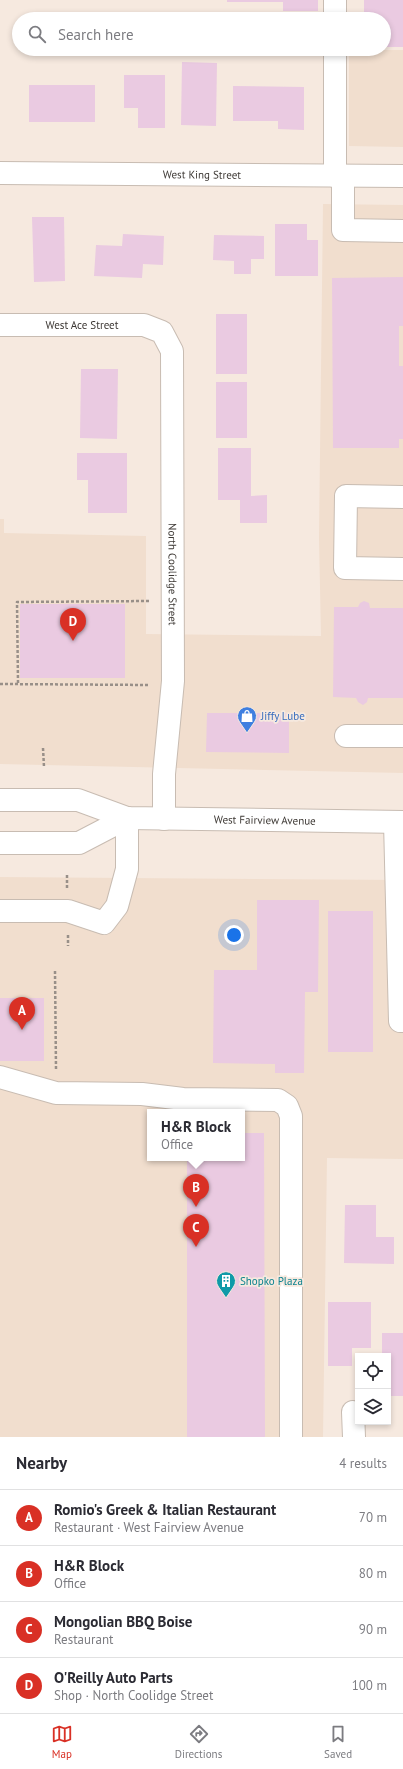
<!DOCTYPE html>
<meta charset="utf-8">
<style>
body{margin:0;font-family:"PT Sans",sans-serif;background:#f2f2f3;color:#2b2b33}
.controls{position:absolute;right:12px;bottom:12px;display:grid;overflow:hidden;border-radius:0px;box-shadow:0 2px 6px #0003}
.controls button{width:36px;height:36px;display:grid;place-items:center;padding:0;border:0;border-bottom:1px solid #e1e1e2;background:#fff;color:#2b2b33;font:20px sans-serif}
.you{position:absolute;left:234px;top:935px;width:14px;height:14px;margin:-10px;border:3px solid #fff;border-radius:50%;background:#1a73e8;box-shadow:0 0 0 6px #1a73e833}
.badge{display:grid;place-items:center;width:26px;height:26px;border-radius:50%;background:#d93025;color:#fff;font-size:13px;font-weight:700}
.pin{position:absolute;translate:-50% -33px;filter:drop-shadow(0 1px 2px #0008)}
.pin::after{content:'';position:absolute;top:21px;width:14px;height:12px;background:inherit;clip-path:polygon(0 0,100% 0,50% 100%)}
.popup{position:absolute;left:147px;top:1109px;width:98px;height:52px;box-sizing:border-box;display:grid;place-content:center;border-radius:0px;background:#fff;filter:drop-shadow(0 1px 3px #0005);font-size:13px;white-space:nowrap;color:#7c7c81}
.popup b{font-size:15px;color:#2b2b33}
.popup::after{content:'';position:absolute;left:50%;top:100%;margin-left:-8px;border:8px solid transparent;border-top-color:#fff}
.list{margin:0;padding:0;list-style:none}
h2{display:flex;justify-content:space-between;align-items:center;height:52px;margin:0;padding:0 16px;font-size:17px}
h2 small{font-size:13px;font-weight:400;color:#7c7c81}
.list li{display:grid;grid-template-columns:26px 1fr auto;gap:12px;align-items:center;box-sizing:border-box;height:56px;padding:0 16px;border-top:1px solid #e1e1e2}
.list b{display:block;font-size:15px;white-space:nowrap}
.list p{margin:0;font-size:13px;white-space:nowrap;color:#7c7c81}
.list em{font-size:13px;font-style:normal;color:#7c7c81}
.icon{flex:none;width:22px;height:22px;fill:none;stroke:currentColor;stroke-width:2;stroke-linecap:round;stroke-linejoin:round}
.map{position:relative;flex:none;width:403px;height:1437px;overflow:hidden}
.search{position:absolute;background:#fff;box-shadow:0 2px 6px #0003;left:12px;right:12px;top:12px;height:44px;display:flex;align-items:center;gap:10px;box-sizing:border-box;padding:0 14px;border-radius:22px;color:#7c7c81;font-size:15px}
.sheet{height:276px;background:#fff}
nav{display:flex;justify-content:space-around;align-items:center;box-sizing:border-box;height:56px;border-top:1px solid #e1e1e2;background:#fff;font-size:11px;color:#7c7c81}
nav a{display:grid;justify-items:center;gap:2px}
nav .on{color:#d93025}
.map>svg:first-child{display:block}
.built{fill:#f1dece;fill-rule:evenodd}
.building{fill:#eacae1}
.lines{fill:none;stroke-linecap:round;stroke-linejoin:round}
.minor-casing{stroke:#c8bcb2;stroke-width:24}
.major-casing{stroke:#c8bcb2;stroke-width:24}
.path{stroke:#988f88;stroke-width:2.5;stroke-dasharray:3 2;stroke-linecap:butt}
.minor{stroke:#fff;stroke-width:22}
.major{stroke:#fff;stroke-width:22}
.labels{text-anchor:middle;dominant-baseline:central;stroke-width:3.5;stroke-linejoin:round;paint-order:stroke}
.street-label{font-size:11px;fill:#3d3834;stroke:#f6e9df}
.shop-label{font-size:11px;fill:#366cbe;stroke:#f6e9df;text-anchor:start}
.culture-label{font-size:11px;fill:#0d838f;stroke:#f6e9df;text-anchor:start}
</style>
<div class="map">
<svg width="403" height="1437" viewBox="0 0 403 1437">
<rect width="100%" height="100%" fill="#f6e9df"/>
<g class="built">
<polygon points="349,50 403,50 403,147 349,146"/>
<polygon points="323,204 403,205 403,773 0,764 0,519 4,519 4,533 146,536 146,634 321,636 319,538"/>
<path d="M0 877 403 880V1159L327 1158 323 1437H0ZM150 1112H242V1158H150Z"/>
</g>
<g class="building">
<polygon points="227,0 318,0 318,11 283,11 283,2 227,2"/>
<polygon points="364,0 403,0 403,47 384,47 384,19 364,19"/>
<polygon points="182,62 217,63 216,126 181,125"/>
<polygon points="124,75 165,75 165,128 138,128 138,108 124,108"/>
<rect x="29" y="85" width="66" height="37"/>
<polygon points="233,86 304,87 304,130 278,129 278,121 233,121"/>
<polygon points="32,217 64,217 65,281 34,282"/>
<polygon points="275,224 307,224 307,240 318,240 318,276 275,276"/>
<polygon points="123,234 164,236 163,265 143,264 142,278 94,276 96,245 122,246"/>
<polygon points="214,235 264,236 264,259 251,259 251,274 234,274 234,261 213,260"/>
<polygon points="403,277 403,326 399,326 399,366 403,366 403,439 399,439 399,448 333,448 332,278"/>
<rect x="216" y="314" width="31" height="60"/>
<polygon points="81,369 118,369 117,439 80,438"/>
<rect x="216" y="382" width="31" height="56"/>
<polygon points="218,448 251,448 251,496 267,495 267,523 240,523 240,500 218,500"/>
<polygon points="77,453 127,453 127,513 88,513 88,480 77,480"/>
<polygon points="364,601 369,603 370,608 403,608 403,698 368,698 367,702 363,705 358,702 356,698 333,697 334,607 358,607 360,603"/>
<rect x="20" y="604" width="105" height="74"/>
<polygon points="207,713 289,713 289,753 206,752"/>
<polygon points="257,900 319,900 318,992 305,992 304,1073 275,1073 275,1064 213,1063 214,970 257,970"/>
<rect x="328" y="911" width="45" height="141"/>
<rect x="0" y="998" width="44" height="63"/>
<polygon points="242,1133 264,1133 265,1437 187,1437 187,1158 242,1158"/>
<polygon points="345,1205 376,1205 376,1237 394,1237 394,1264 344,1263"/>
<polygon points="328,1302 371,1302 371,1348 352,1348 352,1366 328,1366"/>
<polygon points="382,1333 403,1333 403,1396 388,1396 388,1356 382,1356"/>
</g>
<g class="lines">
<g class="minor-casing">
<g id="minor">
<polyline points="335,0 335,19"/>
<polyline points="335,49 335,176"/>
<path id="s1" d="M0 173 403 176"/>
<polyline points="343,176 343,230 403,231"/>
<path id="s2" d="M0 325H144L162 332 172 351 173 681 164 774V819"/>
<polyline points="403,497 346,496 345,568 403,569"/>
<polyline points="346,736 403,736"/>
<polyline points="395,822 400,1021 403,1021"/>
<polyline points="0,911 68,911 104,923 117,906 127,869 127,818"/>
<polyline points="0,1077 56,1093 142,1094 183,1099 278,1100 287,1106 291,1116 291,1437"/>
<polyline points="353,1412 354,1437"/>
</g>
</g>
<g class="major-casing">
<g id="major">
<path id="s3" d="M0 800H78L127 818 403 822"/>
<polyline points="0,843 79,843 127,818"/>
</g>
</g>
<g class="path">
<polyline points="18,683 17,602 150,601"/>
<polyline points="0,684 150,685"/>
<polyline points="43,748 44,767"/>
<polyline points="67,875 67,890"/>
<polyline points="68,935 68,946"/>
<polyline points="55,971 56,1069"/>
</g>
<use href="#minor" class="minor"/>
<use href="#major" class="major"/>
</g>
<defs>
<g id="shop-pin" transform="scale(1)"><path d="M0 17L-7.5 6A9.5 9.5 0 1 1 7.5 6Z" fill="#3f7fe0" stroke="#f6e9df"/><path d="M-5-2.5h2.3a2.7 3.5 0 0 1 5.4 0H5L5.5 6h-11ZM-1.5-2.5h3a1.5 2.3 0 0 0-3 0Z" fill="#fff"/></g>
<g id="building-pin" transform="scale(1)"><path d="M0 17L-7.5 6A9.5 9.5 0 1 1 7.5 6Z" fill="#0f9aa8" stroke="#f6e9df"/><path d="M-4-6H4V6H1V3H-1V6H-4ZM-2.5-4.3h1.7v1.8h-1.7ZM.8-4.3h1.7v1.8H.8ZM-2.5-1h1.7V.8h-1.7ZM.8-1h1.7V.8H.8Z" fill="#fff"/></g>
</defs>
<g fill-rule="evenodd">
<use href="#shop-pin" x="247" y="716"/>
<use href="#building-pin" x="226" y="1281"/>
</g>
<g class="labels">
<g class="street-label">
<text stroke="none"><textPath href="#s1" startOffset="202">West King Street</textPath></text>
<text stroke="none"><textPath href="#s2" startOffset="82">West Ace Street</textPath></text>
<text stroke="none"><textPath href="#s2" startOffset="408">North Coolidge Street</textPath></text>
<text stroke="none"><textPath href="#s3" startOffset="268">West Fairview Avenue</textPath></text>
</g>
<g class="shop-label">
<text x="261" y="716">Jiffy Lube</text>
</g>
<g class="culture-label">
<text x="240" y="1281">Shopko Plaza</text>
</g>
</g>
</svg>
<div class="controls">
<button><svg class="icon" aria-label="locate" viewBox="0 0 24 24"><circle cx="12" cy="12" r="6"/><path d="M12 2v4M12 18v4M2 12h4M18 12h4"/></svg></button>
<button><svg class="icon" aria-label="layers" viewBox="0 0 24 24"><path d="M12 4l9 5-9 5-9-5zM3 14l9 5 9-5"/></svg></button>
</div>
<div class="you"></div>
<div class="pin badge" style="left:22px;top:1030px">A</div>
<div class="pin badge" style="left:196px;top:1207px">B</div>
<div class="popup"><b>H&amp;R Block</b>Office</div>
<div class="pin badge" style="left:196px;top:1247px">C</div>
<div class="pin badge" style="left:73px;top:641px">D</div>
<div class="search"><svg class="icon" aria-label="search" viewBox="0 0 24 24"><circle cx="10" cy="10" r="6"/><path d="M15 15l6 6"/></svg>Search here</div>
</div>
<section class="sheet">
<h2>Nearby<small>4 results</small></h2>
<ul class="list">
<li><span class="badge">A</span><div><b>Romio's Greek &amp; Italian Restaurant</b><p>Restaurant · West Fairview Avenue</p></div><em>70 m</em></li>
<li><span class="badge">B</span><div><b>H&amp;R Block</b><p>Office</p></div><em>80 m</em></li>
<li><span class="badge">C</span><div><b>Mongolian BBQ Boise</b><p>Restaurant</p></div><em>90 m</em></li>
<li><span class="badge">D</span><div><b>O'Reilly Auto Parts</b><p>Shop · North Coolidge Street</p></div><em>100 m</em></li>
</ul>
</section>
<nav>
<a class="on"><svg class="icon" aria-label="map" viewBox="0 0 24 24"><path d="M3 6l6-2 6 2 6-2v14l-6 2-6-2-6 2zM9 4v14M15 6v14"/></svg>Map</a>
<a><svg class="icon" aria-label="directions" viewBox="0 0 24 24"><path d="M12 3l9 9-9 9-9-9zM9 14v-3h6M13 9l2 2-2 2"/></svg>Directions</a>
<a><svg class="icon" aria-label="saved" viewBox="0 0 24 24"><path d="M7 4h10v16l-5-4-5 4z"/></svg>Saved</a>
</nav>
